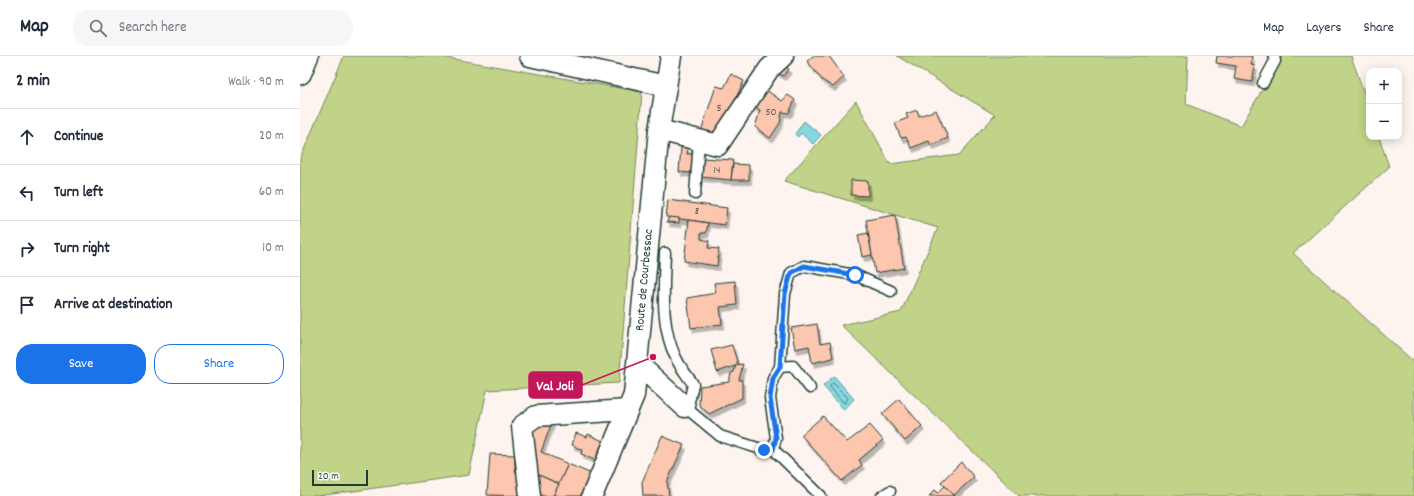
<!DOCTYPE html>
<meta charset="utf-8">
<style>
body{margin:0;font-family:Dekko,sans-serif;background:#f6f6f7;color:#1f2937}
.controls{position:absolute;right:12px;top:12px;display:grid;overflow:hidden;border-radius:8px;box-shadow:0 2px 10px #0003}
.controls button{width:36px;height:36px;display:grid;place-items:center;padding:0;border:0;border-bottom:1px solid #e0e1e3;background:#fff;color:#1f2937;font:20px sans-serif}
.scale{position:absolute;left:12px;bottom:10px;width:56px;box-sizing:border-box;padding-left:4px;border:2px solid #1f3d34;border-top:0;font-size:11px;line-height:14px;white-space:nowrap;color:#1f3d34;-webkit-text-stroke:3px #fff;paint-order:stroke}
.stop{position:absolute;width:12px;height:12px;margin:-9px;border:3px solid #1a73e8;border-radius:50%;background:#fff}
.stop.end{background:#1a73e8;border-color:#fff;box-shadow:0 1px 4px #0008}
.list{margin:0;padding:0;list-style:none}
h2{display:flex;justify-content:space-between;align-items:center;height:52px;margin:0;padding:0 16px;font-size:17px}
h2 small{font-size:13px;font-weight:400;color:#747a83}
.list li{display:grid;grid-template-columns:26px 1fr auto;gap:12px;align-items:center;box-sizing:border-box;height:56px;padding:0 16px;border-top:1px solid #e0e1e3}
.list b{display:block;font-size:15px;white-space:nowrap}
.list em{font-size:13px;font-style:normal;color:#747a83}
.actions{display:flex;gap:8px;padding:12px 16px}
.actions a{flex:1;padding:9px 0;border:1px solid #1a73e8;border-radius:16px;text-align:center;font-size:14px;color:#1a73e8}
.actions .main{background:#1a73e8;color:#fff}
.icon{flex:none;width:22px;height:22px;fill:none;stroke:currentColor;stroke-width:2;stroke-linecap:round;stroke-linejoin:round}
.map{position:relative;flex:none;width:1114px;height:440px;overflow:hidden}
header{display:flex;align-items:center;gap:24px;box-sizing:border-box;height:56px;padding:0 20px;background:#fff;border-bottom:1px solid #e0e1e3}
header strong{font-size:19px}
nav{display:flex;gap:22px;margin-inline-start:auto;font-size:14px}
.search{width:280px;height:36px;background:#f6f6f7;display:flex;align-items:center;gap:10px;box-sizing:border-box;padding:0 14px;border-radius:16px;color:#747a83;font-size:15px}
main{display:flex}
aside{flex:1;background:#fff}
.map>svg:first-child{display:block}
.green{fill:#c1d388;stroke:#70885e}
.water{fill:#86d7de;stroke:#5d999a}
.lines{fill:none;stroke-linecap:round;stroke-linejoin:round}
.shore{stroke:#487b78;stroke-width:1}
.building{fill:#fcc6af;stroke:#1f3d34;filter:url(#shadow)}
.service-casing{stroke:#1f3d34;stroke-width:13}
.minor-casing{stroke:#1f3d34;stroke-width:23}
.tertiary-casing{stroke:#1f3d34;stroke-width:25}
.service{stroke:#fff;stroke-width:10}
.minor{stroke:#fff;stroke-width:20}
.tertiary{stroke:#fff;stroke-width:22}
.route{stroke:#1a73e8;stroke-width:5}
.labels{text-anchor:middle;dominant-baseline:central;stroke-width:3;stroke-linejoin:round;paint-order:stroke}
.number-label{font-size:11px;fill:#565f53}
.street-label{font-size:13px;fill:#1f3d34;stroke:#fff}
.leader{fill:none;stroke:#c2185b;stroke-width:1.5}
.callout-dot{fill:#c2185b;stroke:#fff;stroke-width:1.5}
.callout{fill:#c2185b;stroke:#c2185b;stroke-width:1.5}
.callout-label{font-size:14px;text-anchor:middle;font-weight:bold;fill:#fff}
</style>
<header>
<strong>Map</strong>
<div class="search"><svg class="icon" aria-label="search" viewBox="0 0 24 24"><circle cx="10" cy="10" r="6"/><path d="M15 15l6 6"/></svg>Search here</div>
<nav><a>Map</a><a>Layers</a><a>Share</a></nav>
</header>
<main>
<aside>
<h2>2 min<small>Walk · 90 m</small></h2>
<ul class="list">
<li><svg class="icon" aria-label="ahead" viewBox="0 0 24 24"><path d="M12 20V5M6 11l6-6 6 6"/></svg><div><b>Continue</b></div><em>20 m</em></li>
<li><svg class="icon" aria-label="left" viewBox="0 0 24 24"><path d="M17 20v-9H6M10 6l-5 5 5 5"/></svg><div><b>Turn left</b></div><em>60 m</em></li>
<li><svg class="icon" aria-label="right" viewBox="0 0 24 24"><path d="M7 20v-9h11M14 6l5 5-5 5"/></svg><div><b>Turn right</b></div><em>10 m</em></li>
<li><svg class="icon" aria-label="arrive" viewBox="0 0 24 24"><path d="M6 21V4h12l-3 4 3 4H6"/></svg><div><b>Arrive at destination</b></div></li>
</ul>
<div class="actions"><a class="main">Save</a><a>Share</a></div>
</aside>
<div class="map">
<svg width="1114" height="440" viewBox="0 0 1114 440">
<defs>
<filter id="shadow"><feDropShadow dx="2.5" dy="4.5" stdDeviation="0" flood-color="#0004"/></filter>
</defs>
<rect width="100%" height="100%" fill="#fef4ef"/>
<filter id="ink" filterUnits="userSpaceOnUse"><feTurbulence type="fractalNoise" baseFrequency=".025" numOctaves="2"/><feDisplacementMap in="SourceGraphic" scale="8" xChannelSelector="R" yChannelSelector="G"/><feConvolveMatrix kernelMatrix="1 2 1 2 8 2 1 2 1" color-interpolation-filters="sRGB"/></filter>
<g filter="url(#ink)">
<g class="green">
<polygon points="44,0 137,0 342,36 319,327 187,334 169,419 18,440 0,440 0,103"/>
<polygon points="597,0 888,0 886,48 941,70 982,0 1051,0 1069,51 1069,81 1079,81 1089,111 993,197 1114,306 1114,440 719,440 541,269 601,256 638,172 484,125 556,45 590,108 659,99 695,59"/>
</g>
<g class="water">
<polygon points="504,65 521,79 513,88 501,77 498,81 495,78"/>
<polygon points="534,320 554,343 544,354 523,330"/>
</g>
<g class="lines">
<polygon class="shore" points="533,327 548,342 545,347 543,346 530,331"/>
</g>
<g class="building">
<polygon points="513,0 529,0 544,21 533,31 522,24 507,5"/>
<polygon points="917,0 952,0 951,9 955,10 952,26 934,23 936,10 916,7"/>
<polygon points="483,8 489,13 483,20 476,15"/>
<polygon points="431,18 444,25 418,79 401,75 416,30 424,32"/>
<polygon points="463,32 482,45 488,39 495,44 489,57 482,56 480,67 470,82 455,71 460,54 450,48"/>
<polygon points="617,54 619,60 636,54 648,82 631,89 629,85 611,92 606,81 601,82 595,67 608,62 606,58"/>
<polygon points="381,91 388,92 387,98 394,98 391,117 379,116"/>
<polygon points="402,102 433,104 431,124 401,121"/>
<polygon points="433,108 449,109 449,124 431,124"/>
<polygon points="551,124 568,125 568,140 551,139"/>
<polygon points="368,144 427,152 425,169 366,161"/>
<polygon points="595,159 604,212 575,217 566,164"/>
<polygon points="369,161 379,162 379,167 367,166"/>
<polygon points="389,164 408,167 406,177 401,177 401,183 409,185 408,192 419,193 417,210 384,205"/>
<polygon points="568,177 572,199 562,201 558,179"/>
<polygon points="435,225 437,249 420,251 422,268 391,272 387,242 416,237 414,227"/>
<polygon points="517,268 520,288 530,286 533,302 512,307 509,290 495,293 491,272"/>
<polygon points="432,289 438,309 417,316 411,294"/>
<polygon points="443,308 439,324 442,324 442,342 409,358 399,349 400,330 429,326 431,317 434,316 436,309"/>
<polygon points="599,343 622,370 605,385 582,358"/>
<polygon points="523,360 547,386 570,369 583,384 559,404 562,409 542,425 501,379"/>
<polygon points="252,366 241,396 268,408 259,428 232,416 231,371"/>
<polygon points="276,377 287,381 288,378 303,385 295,404 281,398 282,394 272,389"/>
<polygon points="362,380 384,389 367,426 369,440 343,440 342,426"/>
<polygon points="190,398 215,399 215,413 224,440 187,439"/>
<polygon points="661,406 674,421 654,439 641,426"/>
<polygon points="268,408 294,419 284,440 258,440 254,438"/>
<polygon points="232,416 259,428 253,440 236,440"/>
<polygon points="645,430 655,440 629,440 635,434 638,437"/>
</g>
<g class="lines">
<g class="service-casing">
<g id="service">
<polyline points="963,27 975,5 974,0"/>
<polyline points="395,138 399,85"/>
<path d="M365 197C364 231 360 270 376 302 380 311 387 319 393 328L390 342 385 351 420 380 464 394 473 393 521 440"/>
<polyline points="480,311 493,310 510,332"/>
<polyline points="473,393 476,382 470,342 473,322 480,311 485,238 491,217 504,210 555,219 591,235"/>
<polyline points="582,440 590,435"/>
</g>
</g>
<g class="minor-casing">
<g id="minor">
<polyline points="230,0 366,30"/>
<polyline points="359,74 418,89 469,13 483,0"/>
<polyline points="338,308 385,351"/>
<polyline points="230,440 222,370 236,360 327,354"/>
<polyline points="292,440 334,339 359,74 371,0"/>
</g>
</g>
<g class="tertiary-casing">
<polyline id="tertiary" points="0,17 7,0"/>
</g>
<use href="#service" class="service"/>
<use href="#minor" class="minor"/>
<use href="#tertiary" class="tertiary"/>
</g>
</g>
<g class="lines" filter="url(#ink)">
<polyline class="route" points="464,394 473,393 476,382 470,342 473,322 480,311 485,238 491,217 504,210 555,219"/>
</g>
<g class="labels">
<g class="number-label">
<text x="419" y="53">5</text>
<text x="471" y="57">50</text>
<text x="417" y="115">14</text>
<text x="397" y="156">8</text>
</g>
<g class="street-label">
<text transform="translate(345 224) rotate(-85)">Route de Courbessac</text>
</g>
</g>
<path class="leader" d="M353 301L282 329"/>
<circle class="callout-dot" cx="353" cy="301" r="4"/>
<rect class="callout" x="229" y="316" width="53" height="26" rx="4"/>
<g class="callout-label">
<text x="255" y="334">Val Joli</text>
</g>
</svg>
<div class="controls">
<button>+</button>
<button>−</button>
</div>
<div class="scale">20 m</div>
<div class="stop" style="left:555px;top:219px"></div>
<div class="stop end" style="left:464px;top:394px"></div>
</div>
</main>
